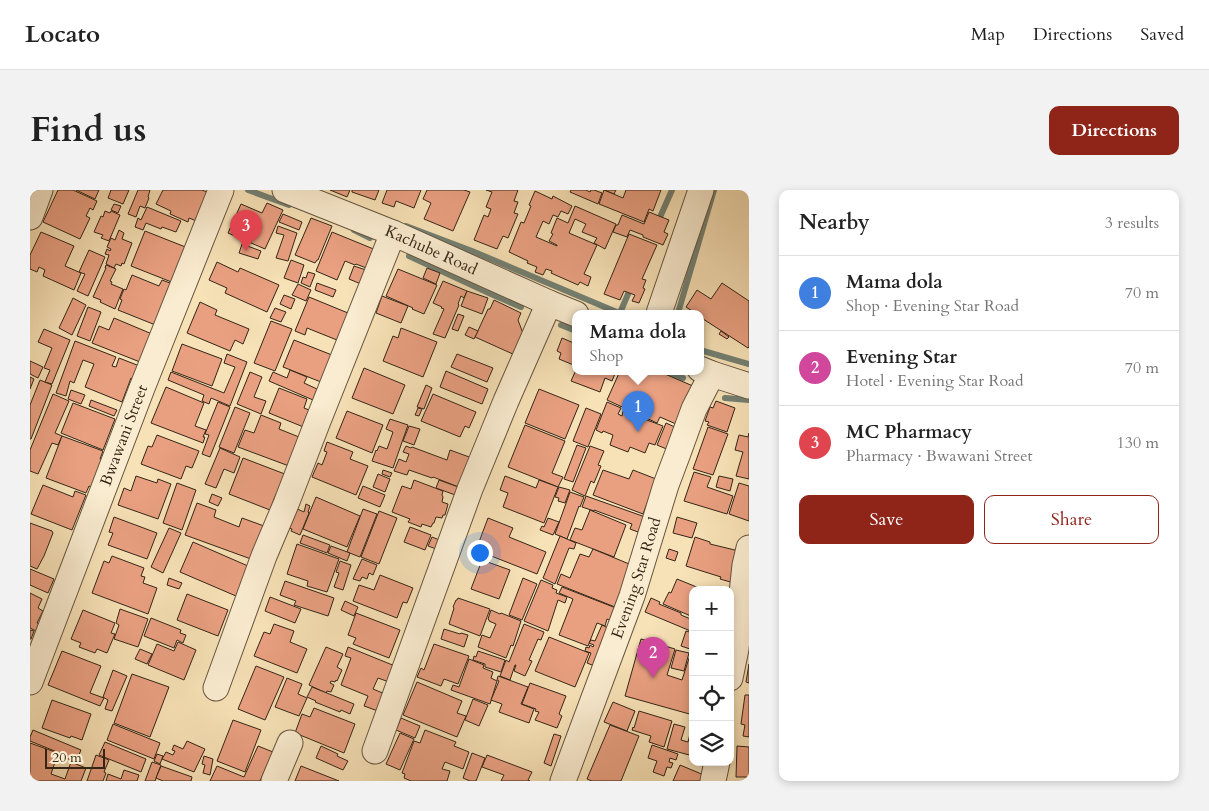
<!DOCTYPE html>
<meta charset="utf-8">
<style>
body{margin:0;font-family:Cardo,serif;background:#f2f2f2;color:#222}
.controls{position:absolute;right:15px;bottom:15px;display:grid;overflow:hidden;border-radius:10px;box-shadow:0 2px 8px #0003}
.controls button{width:45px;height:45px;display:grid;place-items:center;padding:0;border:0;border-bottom:1px solid #e0e0e0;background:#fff;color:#222;font:25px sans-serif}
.scale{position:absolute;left:15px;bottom:12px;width:60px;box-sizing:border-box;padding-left:5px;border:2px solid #342516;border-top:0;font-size:14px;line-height:18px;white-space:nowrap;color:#342516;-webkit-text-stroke:4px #faecd0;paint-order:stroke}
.you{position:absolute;left:449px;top:362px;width:18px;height:18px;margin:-12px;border:4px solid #fff;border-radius:50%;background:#1a73e8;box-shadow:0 0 0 8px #1a73e833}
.badge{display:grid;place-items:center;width:32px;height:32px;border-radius:50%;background:#8f2418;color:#fff;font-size:16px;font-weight:700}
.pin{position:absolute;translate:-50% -41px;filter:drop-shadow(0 1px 2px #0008)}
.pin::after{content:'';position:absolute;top:26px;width:18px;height:15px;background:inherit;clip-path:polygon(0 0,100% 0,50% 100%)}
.popup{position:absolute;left:542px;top:120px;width:132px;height:65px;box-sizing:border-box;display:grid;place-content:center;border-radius:10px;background:#fff;filter:drop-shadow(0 1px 4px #0005);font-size:16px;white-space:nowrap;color:#767676}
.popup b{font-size:19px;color:#222}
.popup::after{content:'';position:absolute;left:50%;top:100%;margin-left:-10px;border:10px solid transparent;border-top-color:#fff}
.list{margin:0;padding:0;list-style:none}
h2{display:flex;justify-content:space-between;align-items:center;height:65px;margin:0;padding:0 20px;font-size:21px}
h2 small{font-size:16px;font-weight:400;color:#767676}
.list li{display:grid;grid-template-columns:32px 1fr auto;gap:15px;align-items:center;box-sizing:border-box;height:75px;padding:0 20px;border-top:1px solid #e0e0e0}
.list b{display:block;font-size:19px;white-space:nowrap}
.list p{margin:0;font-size:16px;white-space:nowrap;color:#767676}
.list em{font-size:16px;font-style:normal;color:#767676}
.actions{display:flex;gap:10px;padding:15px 20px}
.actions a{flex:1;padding:11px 0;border:1px solid #8f2418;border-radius:10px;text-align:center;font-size:18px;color:#8f2418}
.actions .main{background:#8f2418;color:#fff}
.icon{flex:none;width:28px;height:28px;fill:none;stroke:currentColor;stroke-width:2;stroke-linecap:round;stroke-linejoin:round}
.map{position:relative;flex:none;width:719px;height:591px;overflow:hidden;border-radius:10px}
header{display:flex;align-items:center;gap:30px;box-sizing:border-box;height:70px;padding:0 25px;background:#fff;border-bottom:1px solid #e0e0e0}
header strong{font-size:24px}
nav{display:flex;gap:28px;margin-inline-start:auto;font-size:18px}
.intro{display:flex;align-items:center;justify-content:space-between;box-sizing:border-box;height:120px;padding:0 30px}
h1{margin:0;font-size:35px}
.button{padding:12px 22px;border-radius:10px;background:#8f2418;color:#fff;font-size:18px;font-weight:700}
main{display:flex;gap:30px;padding:0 30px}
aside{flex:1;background:#fff;border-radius:10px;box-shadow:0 2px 8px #0003}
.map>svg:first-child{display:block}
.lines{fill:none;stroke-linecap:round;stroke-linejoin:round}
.stream{stroke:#738072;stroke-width:6}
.building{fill:#e9a081;stroke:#342516}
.minor-casing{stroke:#65543e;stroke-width:27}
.minor{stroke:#faecd0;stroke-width:25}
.labels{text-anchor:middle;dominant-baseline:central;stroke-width:4.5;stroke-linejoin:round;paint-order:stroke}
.street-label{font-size:16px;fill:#342516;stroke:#faecd0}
</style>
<header>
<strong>Locato</strong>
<nav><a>Map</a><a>Directions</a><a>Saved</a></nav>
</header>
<div class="intro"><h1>Find us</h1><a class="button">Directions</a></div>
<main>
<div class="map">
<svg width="719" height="591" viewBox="0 0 719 591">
<rect width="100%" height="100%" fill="#f7e1b6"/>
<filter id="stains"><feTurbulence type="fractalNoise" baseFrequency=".004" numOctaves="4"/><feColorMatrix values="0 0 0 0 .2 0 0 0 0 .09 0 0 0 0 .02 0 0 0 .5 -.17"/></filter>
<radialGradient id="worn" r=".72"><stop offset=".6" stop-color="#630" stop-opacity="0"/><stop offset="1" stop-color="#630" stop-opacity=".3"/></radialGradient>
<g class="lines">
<g class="stream">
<polyline points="218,0 259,15"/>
<polyline points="627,34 642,0"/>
<polyline points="376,36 442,61 589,123"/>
<polyline points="324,40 340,48"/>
<polyline points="379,66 461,104 491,117"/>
<polyline points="590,123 601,97"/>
<polyline points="648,123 684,0"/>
<polyline points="531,135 546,141"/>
<polyline points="670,160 719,174"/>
<polyline points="636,181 653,188"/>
<polyline points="695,208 719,210"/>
</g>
</g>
<g class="building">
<polygon points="28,0 43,0 67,11 63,20 60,18 56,26 60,28 50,49 13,32"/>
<polygon points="46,0 69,0 65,9"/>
<polygon points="81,0 99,0 93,14 78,8"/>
<polygon points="108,0 120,0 118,7 119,8 115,18 110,16 106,27 98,24"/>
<polygon points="133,0 172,0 177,2 174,34 159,28 158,32 140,24 141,21 126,14"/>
<polygon points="300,0 320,0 317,7"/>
<polygon points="322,0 349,0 345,10 322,2"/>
<polygon points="357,0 391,0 384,18 366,11 364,17 352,13"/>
<polygon points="397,0 434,0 440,2 423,41 394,29 401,13 393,9"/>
<polygon points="456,0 488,0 484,11 488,12 484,23 488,24 478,48 473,46 467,59 444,50 454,25 458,27 461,19 456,17 462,2"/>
<polygon points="541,0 556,0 560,2 561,0 564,0 572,3 568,14 540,2"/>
<polygon points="574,0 586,0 584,4"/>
<polygon points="574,0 593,8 596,0 631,0 623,21 619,19 614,32 569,14"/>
<polygon points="505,1 522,9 523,6 542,16 538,24 531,21 528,27 523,25 519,34 513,31 506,47 527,56 527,55 519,51 523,44 521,43 527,28 538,33 545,16 586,34 575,59 564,53 567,48 552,42 556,34 545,29 539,43 567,55 554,84 561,87 558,96 550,92 548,95 521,83 522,81 516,79 513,85 505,82 507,77 497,73 498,71 479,62 491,32 494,33 501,16 499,15"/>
<polygon points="237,13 253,20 235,59 198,43 211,14 232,23"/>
<polygon points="84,14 91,16 88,23 81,20"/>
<polygon points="117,17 151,31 146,42 132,37 131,39 116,33 113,40 105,37 108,28 111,30"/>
<polygon points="75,21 80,23 81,21 90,25 79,51 71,48 73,45 64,42 71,26 73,27"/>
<polygon points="619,22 639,30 634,42 638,44 633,55 613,47 613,45 600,40 597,47 583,42 586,35 588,35 592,25 614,34"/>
<polygon points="253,24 272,32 269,40 249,32"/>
<polygon points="281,28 302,36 288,70 287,70 285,73 265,65"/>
<polygon points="248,36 267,43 258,71 246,68 254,45 246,43"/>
<polygon points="89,40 94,43 92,49 102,53 94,74 92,73 91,76 86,74 84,78 76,74 79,65 75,64 77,59 80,61 81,59 77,57 81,48 85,50"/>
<polygon points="115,41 158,58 144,93 101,76"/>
<polygon points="11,42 44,56 35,76 51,83 44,100 13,86 15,80 9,77 7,82 0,79 0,65"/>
<polygon points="302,42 346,60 339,79 326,74 325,75 315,71 307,90 286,81"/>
<polygon points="599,44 627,55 612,89 616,90 613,98 615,99 609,113 602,111 605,105 594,101 590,110 574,104"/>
<polygon points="212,54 231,61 228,69 209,63"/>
<polygon points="59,60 75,67 58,106 47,101 55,84 49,82"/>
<polygon points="261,70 274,75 268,93 254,88"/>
<polygon points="187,72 208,82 210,78 249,95 237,122 195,103 197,98 179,90"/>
<polygon points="76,75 86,79 80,91 82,92 81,94 93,99 85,119 70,112 71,110 63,107 76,78 75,78"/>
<polygon points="324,76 336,80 331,94 319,89"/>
<polygon points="397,78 410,83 406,94 393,88"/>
<polygon points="368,79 407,95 394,124 382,119 383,118 356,106"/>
<polygon points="278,82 285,84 280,97 271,93 273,87 276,88"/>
<polygon points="102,85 129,96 132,90 145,95 128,136 88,120 92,110 90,109 94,99 96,100"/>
<polygon points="413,91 437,101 434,108 431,106 428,114 429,115 415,148 403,144 414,119 411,118 412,117 403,113"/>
<polygon points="287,93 306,100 303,107 285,100"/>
<polygon points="692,93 719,111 719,157 718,158 670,127 670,123 665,123 656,117 667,100 681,109"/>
<polygon points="268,94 281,100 276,111 262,105"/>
<polygon points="437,101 458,108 452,124 431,116"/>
<polygon points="254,105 265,109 261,119 250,114"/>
<polygon points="352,106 378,116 371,133 346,123"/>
<polygon points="279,107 318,123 307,150 277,138 275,145 265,141"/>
<polygon points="43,108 56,115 42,145 29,138"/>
<polygon points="464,110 491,123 488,130 494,146 485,165 445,147 458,119 460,119"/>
<polygon points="170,112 187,120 185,125 219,139 213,154 205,150 200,161 157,143"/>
<polygon points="58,117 71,122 60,151 47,146"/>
<polygon points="245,118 256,122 251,132 240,128"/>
<polygon points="428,124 434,126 428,141 422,139"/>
<polygon points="84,128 122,144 110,172 62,153 69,136 79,140"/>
<polygon points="241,131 262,139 245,181 224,173"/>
<polygon points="439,137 448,141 444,149 435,145"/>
<polygon points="371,138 407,152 393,187 353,171 363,146 368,148"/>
<polygon points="14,139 40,150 22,194 15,192 20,180 14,178 22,158 8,152"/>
<polygon points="691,141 699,147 697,149 689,144"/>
<polygon points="532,148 546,154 546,176 529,169 531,163 527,161"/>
<polygon points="264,150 302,165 291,192 253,177"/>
<polygon points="45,151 86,167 82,176 86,177 89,168 112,177 107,190 101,188 92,212 55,197 64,174 53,170 44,193 40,191 36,206 26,203"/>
<polygon points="152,154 192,169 182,196 142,181"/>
<polygon points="197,164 217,172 200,216 181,208 179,214 172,211 174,205 138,190 141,182 194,203 205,177 194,173"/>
<polygon points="427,164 463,178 457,192 421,177"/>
<polygon points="0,171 13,177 8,188 0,184"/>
<polygon points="334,178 375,195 363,224 322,208"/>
<polygon points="260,180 277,187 274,193 287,199 283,210 239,191 243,182 257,188"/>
<polygon points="546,180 546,181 586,181 582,191 575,188 570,202 541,191"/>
<polygon points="416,181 458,199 452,214 410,197"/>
<polygon points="590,181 628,181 663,196 646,234 630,227 627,233 577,210"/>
<polygon points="220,182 232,187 224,207 236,211 231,224 207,214"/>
<polygon points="0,187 4,189 0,199"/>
<polygon points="10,190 22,195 1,249 0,249 0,215"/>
<polygon points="396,195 402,198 394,219 387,217"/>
<polygon points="136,197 174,213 165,236 176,240 173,247 175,247 173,253 121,233"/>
<polygon points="249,198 277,209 274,218 279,220 274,232 276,238 239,223"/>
<polygon points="509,199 549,215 535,249 495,233"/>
<polygon points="41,200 55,205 51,214 38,209"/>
<polygon points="23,204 39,211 25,243 32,246 28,255 22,253 8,284 0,281 0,260"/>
<polygon points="403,204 446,222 439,238 435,236 430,247 391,231"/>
<polygon points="61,210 87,220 84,226 59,216"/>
<polygon points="686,211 705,218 697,242 677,235 679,232 675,231 680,217 683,218"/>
<polygon points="188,212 200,217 180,267 172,264 179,245 175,244"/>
<polygon points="577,212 591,218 588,224 592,226 593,221 633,236 625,255 619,253 615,263 600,257 598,262 580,255 583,245 573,241 572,243 566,240"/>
<polygon points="43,213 85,229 73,260 31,243"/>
<polygon points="205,217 220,223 204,263 189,257"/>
<polygon points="388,218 392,219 389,226 385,225"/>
<polygon points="556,218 571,224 558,257 543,251"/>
<polygon points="317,221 353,235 342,263 306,248"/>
<polygon points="231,225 251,233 249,239 269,247 259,276 208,257 215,240 224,243"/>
<polygon points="360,229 378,235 363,278 342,271 346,260 347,261 349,256 357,259 363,242 356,239"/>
<polygon points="636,233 647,238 639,260 627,255"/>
<polygon points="495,235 535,251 522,283 533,287 528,297 478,277"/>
<polygon points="379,236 390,239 384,255 373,251"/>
<polygon points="678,237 698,244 683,285 663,279"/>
<polygon points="719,243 719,289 706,286 713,262 705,260 709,245 718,247"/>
<polygon points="127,245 169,261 162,278 156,276 151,289 111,274 118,256 122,257"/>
<polygon points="32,246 73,261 70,269 74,271 64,298 59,296 56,303 16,288"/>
<polygon points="297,252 323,262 320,269 338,276 326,305 282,287 288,273 292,275 297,262 294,261"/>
<polygon points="547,255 556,258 543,292 534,289"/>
<polygon points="376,256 381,258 382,257 417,270 420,260 442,268 431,298 403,287 402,288 379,280 377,285 364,281 369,269 376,272 379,264 373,262"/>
<polygon points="560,256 574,261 568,275 571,276 564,293 561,291 555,306 542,300"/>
<polygon points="190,258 210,267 204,283 194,279 186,298 175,294"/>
<polygon points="213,268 260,286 252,307 246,304 240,320 199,304"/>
<polygon points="353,280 362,283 360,287 352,284"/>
<polygon points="573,280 599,289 603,280 626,289 613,324 563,305"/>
<polygon points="664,282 681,287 677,297 703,306 697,324 654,311"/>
<polygon points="348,284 360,289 355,302 343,297"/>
<polygon points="106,286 127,293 128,289 141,294 128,329 88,315 94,298 101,301"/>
<polygon points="475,286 506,298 509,290 528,297 514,333 473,317 478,303 470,300"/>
<polygon points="689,286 703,289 700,301 686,297"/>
<polygon points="384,290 413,301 412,305 413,307 412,312 418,314 417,318 415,325 413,325 412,328 406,327 404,333 403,333 401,337 392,334 391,337 378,332 380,329 362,322 372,296 381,299"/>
<polygon points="409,290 431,298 428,306 406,298"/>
<polygon points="147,293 166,300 152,340 133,333"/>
<polygon points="709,293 719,296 719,331 699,324"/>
<polygon points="13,295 43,307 45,301 56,305 42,340 1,324"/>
<polygon points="333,296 355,305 350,317 328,308"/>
<polygon points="529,297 540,300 535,313 528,311 529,308 525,307"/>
<polygon points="540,302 554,307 550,317 549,316 537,349 525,344"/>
<polygon points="182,304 192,308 188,316 179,312"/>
<polygon points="556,306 618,328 615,339 610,337 608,342 600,339 602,334 564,320 564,321 552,317"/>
<polygon points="286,307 330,326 317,357 273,339"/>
<polygon points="167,313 186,320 184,327 209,337 212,328 234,336 221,369 155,345"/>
<polygon points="276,314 280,316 278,322 279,323 270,345 261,341 262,339 259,338 265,318 274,322"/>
<polygon points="333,319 347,324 330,367 317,362"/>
<polygon points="560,320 596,335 584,367 540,350 545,338 552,340"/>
<polygon points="349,321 367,328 349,374 331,367"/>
<polygon points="84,327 127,343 117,369 78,355 83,343 79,342"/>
<polygon points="647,327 667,333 662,348 643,343"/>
<polygon points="458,328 483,338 479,347 516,362 507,384 446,360"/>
<polygon points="518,328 529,332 523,345 510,340 512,336 514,337"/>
<polygon points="0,333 22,341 23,343 14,366 7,379 0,376"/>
<polygon points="380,337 401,345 395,360 374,352"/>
<polygon points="139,338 151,343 133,383 121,377"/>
<polygon points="273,345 300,355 297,363 270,353"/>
<polygon points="530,346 546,353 544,359 539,358 525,394 513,388"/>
<polygon points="402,347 412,351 409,360 398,356"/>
<polygon points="665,347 680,352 680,354 713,362 704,393 690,389 691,387 656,376"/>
<polygon points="163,352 218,376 206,406 150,382"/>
<polygon points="267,354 309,369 297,402 277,396 278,391 257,384"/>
<polygon points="301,356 320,363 317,371 298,363"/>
<polygon points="563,359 604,376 590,419 527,394 531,384 540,388 550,364 559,367"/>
<polygon points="639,359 648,362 645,371 636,368"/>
<polygon points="82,366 114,378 111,386 115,387 113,393 127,398 118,424 62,403 74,371 79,373"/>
<polygon points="332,369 347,375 343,385 339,383 337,389 332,387 330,391 323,389"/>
<polygon points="452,370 480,380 469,409 441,399"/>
<polygon points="310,371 321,375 313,400 304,397 309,383 306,382"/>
<polygon points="0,379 24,389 18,403 0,395"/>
<polygon points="350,385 383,398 377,413 373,412 367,428 323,411 329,395 344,400"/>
<polygon points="139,388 152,393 149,399 137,395"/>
<polygon points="493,388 507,394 492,430 479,425"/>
<polygon points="647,389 674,400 663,400 663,427 633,414 639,402 641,403"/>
<polygon points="511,390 523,395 522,398 527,400 526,403 537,407 535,413 528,410 518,441 494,431"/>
<polygon points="255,391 304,408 298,426 264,415 266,411 250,405"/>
<polygon points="532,397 591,420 583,432 577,429 575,436 567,433 558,456 529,445 543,409 529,403"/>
<polygon points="0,403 12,409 8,418 13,421 7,433 11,435 8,442 0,438"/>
<polygon points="157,404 198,420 188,446 147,430"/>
<polygon points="240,407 271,419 265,433 235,421"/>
<polygon points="428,408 460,419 450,446 419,434 424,418 423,417 426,410 427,410"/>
<polygon points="621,408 630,412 629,414 651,423 651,425 663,430 663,442 615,422"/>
<polygon points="315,411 328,417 324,426 311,420"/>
<polygon points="90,419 118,429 108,457 84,449 89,435 86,433"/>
<polygon points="53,420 85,433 81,443 85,444 77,463 67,459 65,463 49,457 51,453 41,449"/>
<polygon points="461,420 470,424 471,423 491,431 483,456 481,455 476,468 448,457 452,445 460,448 466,434 459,431 459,430 458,429"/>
<polygon points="326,423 370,440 359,468 323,454 326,448 318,445"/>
<polygon points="121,428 151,440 150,443 156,445 153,453 147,450 144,458 114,446"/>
<polygon points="244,434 264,441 260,452 277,459 267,483 224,466 234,442 240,444"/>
<polygon points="494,434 514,442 511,450 508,449 499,470 502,471 495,486 484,481 486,475 485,475 480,490 470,486 476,470 479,472"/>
<polygon points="572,435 582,440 567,477 557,473 561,463 555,461 556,457 559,458 560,455 563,457 564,455 559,453 561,450 565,451"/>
<polygon points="414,439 430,444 431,443 438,445 434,457 411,449"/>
<polygon points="0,440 4,441 1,449 0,449"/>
<polygon points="656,441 663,443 663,457 661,457 660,459 651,456"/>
<polygon points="519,447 559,463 545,497 505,481"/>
<polygon points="611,449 645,459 637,485 652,490 662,459 663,459 663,525 595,506"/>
<polygon points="148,452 166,460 154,490 118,475 127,454 144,461"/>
<polygon points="404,454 439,466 428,494 414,489 411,496 387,487 391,478 394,480"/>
<polygon points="296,457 313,464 307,477 312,480 307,491 306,490 305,492 301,491 300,493 304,495 301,502 297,501 296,503 279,495"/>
<polygon points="318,457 365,476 359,492 348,488 343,499 355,504 348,521 334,516 338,506 311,495 321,468 315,466"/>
<polygon points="110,459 122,464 117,474 105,469"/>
<polygon points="646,460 659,463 654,481 641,478"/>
<polygon points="32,461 71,476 60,503 74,508 70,516 18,495"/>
<polygon points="448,461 475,470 471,482 455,477 455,474 443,470 444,466 446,467"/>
<polygon points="439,469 454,475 453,478 463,482 461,488 467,491 460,514 421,500 423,495 429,497"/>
<polygon points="719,474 719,493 716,492"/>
<polygon points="226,476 254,487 235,530 208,519"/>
<polygon points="83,480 97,486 82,521 75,519 78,510 73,507"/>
<polygon points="102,484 139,497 120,547 84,533"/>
<polygon points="468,486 498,497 491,514 504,519 499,533 469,522 472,514 461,510 469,491 467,490"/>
<polygon points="257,488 272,494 268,504 277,508 269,526 245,517"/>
<polygon points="387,492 432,511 427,523 436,526 427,547 373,525"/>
<polygon points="500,493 536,506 529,524 532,526 527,538 505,530 509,522 505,521 506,519 492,514"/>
<polygon points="282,497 324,514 320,524 311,520 310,522 285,512 286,511 277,507"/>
<polygon points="715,505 719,505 719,547 713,546 715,535 711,534"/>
<polygon points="443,509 458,515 449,536 435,530"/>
<polygon points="22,510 61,524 52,550 41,546 40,548 12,538"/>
<polygon points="583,512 605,521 597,541 574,532"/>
<polygon points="284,518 325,534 314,563 265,543 272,524 280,527"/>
<polygon points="609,521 642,531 634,557 619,552 621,546 602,540 603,537 604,538"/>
<polygon points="371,528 390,536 385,548 366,540"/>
<polygon points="203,530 231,540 215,582 187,571"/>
<polygon points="83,534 130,553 124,569 77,550"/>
<polygon points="644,534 655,537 651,550 658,552 661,540 663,541 663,566 637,559"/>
<polygon points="580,535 609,546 591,591 562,591 557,589"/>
<polygon points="3,540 51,560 46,572 31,566 32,564 0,551 0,547"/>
<polygon points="395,540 426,552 424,556 439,562 433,579 415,572 412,579 420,581 417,591 381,591 374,588 375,584 372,583 384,551 390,553"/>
<polygon points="370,543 384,549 370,580 356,574"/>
<polygon points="524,544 531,546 521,576 514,573"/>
<polygon points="157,551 175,559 164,582 132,569 136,562 143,565 145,561 142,560 144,555 153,559"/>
<polygon points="75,552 116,569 111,582 69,565"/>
<polygon points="0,553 28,563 21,584 35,589 41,572 56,578 51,591 0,591"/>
<polygon points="622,555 648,564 646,570 640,568 639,572 643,573 641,578 637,577 634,586 623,582 627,571 618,568"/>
<polygon points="228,556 243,562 230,591 180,591 187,576 214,587"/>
<polygon points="291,556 308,564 307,566 318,571 313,580 286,568"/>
<polygon points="707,556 719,557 719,587 706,587"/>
<polygon points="442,563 455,568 446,591 440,591 433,588"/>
<polygon points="127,564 133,566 130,574 124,571"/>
<polygon points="66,565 79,570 74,582 76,583 73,591 57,591"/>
<polygon points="457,565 502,582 498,590 500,591 471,591 474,585 452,577"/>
<polygon points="174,566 183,569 180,585 173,583 175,575 172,574"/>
<polygon points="122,572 131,575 125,591 115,591"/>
<polygon points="650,575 674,585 672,591 643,591"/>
<polygon points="131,576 162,587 161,591 133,591 126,588"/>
<polygon points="271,576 309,591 265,591"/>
<polygon points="94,580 109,585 107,591 76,591 78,584 91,589"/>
</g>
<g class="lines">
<g class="minor-casing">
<g id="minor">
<path id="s1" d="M255 0 363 43 519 113 546 124"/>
<polyline points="0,27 10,0"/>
<polyline points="629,123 671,0"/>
<polyline points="670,179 682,184 719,196"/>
<polyline points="700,488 706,459 715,375 719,358"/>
<path id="s2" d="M0 492 112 198 191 0"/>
<polyline points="186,498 234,366 256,314 288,231 363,43"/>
<polyline points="345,561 440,299 476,211 519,113"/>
<polyline points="244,591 260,553"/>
<path id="s3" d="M533 591 602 406 636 295 648 263 664 219 682 184"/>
<polyline points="683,591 687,572"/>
</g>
</g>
<use href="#minor" class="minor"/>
</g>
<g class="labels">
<g class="street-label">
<text stroke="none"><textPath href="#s1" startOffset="158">Kachube Road</textPath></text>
<text stroke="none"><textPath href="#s2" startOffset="264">Bwawani Street</textPath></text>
<text stroke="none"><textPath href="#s3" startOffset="216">Evening Star Road</textPath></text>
</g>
</g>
<rect width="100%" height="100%" filter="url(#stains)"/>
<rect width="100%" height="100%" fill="url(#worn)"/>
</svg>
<div class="controls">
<button>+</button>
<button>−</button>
<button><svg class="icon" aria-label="locate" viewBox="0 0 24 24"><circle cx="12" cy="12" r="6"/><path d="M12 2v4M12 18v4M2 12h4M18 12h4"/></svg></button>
<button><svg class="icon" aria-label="layers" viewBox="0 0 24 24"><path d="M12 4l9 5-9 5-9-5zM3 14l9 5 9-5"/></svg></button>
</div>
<div class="scale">20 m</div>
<div class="you"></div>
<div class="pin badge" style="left:608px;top:242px;background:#3f7fe0">1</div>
<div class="popup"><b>Mama dola</b>Shop</div>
<div class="pin badge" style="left:623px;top:488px;background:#d1479c">2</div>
<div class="pin badge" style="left:216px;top:61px;background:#e0444e">3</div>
</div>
<aside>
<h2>Nearby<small>3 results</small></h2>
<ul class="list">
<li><span class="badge" style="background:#3f7fe0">1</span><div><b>Mama dola</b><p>Shop · Evening Star Road</p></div><em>70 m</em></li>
<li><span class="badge" style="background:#d1479c">2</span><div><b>Evening Star</b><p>Hotel · Evening Star Road</p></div><em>70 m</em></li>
<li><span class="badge" style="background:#e0444e">3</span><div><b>MC Pharmacy</b><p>Pharmacy · Bwawani Street</p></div><em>130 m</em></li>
</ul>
<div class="actions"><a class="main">Save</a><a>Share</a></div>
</aside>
</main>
